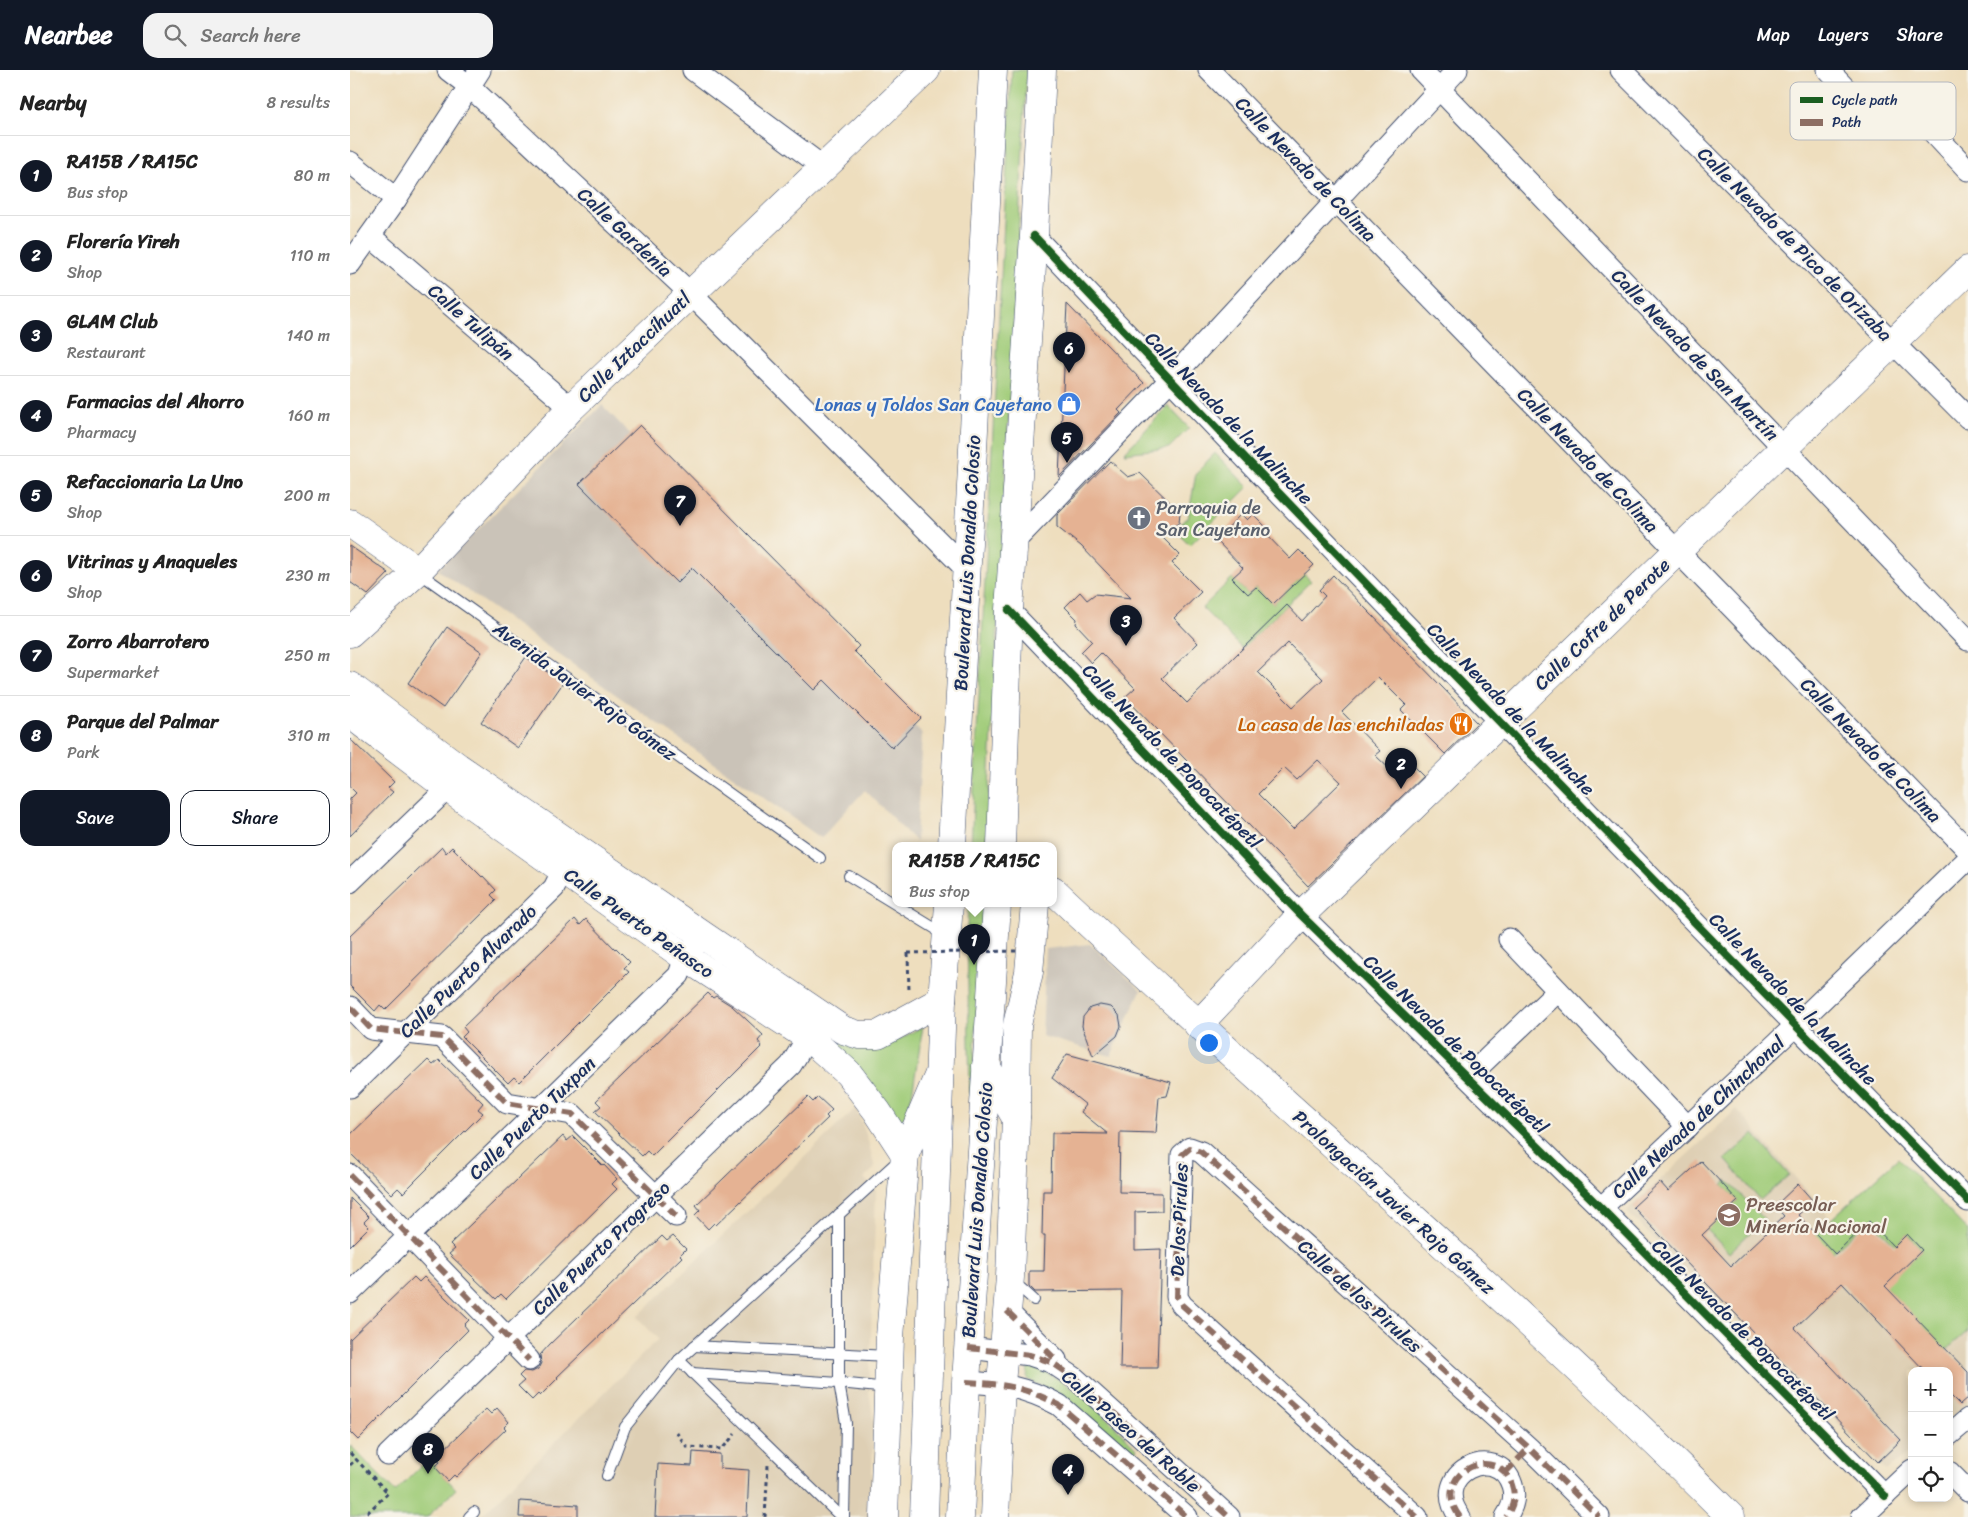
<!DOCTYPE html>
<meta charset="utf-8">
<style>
body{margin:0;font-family:Sriracha,sans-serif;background:#f2f2f2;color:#222}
.controls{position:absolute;right:15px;bottom:15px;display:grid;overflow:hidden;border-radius:10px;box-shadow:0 2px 8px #0003}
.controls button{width:45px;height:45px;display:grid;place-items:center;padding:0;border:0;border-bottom:1px solid #e0e0e0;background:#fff;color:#222;font:25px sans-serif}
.you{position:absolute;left:858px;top:972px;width:18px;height:18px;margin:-12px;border:4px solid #fff;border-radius:50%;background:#1a73e8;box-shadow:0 0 0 8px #1a73e833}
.badge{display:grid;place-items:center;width:32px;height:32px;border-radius:50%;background:#111827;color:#fff;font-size:16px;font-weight:700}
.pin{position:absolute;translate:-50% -41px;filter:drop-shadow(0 1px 2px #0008)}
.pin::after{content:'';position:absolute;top:26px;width:18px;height:15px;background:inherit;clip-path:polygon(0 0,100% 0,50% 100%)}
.popup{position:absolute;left:542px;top:772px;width:165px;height:65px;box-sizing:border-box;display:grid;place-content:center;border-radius:10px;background:#fff;filter:drop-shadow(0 1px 4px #0005);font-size:16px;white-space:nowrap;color:#767676}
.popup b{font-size:19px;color:#222}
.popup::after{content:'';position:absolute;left:50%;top:100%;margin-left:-10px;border:10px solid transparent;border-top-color:#fff}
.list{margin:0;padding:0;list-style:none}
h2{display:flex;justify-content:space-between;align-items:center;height:65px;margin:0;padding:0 20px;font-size:21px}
h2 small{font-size:16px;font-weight:400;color:#767676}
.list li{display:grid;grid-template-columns:32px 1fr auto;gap:15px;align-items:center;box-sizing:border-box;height:80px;padding:0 20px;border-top:1px solid #e0e0e0}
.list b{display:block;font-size:19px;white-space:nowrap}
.list p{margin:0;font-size:16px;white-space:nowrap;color:#767676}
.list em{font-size:16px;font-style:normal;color:#767676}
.actions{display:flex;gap:10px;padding:15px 20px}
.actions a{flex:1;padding:11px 0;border:1px solid #111827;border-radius:15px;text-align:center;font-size:18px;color:#111827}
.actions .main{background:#111827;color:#fff}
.icon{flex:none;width:28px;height:28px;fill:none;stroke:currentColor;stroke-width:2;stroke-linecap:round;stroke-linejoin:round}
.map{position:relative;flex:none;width:1618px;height:1447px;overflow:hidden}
header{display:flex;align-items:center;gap:30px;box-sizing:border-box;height:70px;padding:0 25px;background:#111827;color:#fff}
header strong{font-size:24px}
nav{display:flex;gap:28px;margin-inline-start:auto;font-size:18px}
.search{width:350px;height:45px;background:#f2f2f2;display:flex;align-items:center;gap:12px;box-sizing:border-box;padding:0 18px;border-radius:15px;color:#767676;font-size:19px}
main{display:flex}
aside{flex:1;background:#fff}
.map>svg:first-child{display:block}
.built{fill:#decfb4}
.industrial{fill:#cac3b8}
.green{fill:#a0cc79;stroke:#5e7e6c}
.building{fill:#e5b293;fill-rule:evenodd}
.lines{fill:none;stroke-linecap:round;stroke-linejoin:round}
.lane-casing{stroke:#3b496c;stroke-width:12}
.street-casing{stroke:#3b496c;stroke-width:23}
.secondary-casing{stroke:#3b496c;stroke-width:29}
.primary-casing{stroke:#3b496c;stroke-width:29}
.path{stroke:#3b496c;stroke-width:3;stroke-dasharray:4 4;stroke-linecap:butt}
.lane{stroke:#fff;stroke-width:10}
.street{stroke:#fff;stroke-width:21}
.secondary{stroke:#fff;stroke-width:28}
.primary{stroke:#fff;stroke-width:28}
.path-bridge{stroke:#3b496c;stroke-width:3;stroke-dasharray:4 4;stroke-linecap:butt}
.quiet{stroke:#8d6e63;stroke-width:6;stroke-dasharray:12 6;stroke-linecap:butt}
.cycleway-casing{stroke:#f7f3e8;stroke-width:11}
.cycleway{stroke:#1b5e20;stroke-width:8}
.labels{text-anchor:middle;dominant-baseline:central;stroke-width:4.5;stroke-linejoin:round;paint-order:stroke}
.street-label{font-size:19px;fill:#1b2f5e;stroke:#f7f3e8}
.shop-label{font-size:19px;fill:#366cbe;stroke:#f7f3e8;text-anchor:end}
.worship-label{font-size:19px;fill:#5b616d;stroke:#f7f3e8;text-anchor:start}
.food-label{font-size:19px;fill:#c56008;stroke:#f7f3e8;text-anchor:end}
.education-label{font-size:19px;fill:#785e54;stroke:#f7f3e8;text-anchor:start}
.key{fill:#f7f3e8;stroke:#b5b8bf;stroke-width:1}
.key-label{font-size:14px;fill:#1b2f5e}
</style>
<header>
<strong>Nearbee</strong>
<div class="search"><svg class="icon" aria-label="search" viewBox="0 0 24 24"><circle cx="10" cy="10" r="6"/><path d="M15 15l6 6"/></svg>Search here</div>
<nav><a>Map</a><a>Layers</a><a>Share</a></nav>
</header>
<main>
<aside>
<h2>Nearby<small>8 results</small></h2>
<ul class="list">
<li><span class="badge">1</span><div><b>RA15B / RA15C</b><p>Bus stop</p></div><em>80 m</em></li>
<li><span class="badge">2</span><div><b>Florería Yireh</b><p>Shop</p></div><em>110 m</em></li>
<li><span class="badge">3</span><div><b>GLAM Club</b><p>Restaurant</p></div><em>140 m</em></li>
<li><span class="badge">4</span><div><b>Farmacias del Ahorro</b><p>Pharmacy</p></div><em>160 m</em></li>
<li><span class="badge">5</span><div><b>Refaccionaria La Uno</b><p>Shop</p></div><em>200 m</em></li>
<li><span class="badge">6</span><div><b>Vitrinas y Anaqueles</b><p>Shop</p></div><em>230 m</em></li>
<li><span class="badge">7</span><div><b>Zorro Abarrotero</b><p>Supermarket</p></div><em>250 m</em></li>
<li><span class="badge">8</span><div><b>Parque del Palmar</b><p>Park</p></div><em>310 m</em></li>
</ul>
<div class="actions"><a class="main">Save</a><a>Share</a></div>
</aside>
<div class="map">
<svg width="1618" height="1447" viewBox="0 0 1618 1447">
<rect width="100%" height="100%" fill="#f7f3e8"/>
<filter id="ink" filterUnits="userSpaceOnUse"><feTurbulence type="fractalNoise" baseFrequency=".02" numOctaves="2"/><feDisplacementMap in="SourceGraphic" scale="10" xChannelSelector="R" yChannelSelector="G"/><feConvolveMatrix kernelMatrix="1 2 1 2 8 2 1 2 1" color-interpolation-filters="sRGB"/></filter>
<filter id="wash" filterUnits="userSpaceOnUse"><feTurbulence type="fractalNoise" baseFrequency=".0096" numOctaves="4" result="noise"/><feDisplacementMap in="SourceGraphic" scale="20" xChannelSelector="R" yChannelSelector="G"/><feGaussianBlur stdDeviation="1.12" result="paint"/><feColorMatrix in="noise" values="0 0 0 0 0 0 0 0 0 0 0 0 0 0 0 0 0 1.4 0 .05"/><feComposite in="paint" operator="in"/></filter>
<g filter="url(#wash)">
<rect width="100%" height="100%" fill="#eedebe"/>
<g class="built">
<polygon points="506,1038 517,1067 525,1098 514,1108 526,1120 519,1322 524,1353 520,1447 130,1447 308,1269 287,1247"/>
<polygon points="1387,1039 1481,1149 1548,1088 1618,1161 1618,1333 1599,1349 1599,1301 1562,1301 1562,1380 1536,1401 1276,1141"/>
</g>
<g class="industrial">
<polygon points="252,335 572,664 566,772 515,720 471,768 88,500"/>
<polygon points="740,874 791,920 761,986 692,966 696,879"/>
</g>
<g class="green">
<polygon points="662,0 677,0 636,776 621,776"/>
<polygon points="818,336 839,358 819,378 774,383"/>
<polygon points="865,383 898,417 840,475 826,461 835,449 838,449 846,403"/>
<polygon points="954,504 961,511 892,578 852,538 882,508 898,524 906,517 923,534"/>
<polygon points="618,834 633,834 622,1032 620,1031 617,860"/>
<polygon points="573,956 562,1025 550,1062 486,977 490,970 522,976 550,969"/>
<polygon points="1404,1064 1439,1105 1410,1130 1375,1089"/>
<polygon points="1548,1088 1618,1161 1618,1261 1596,1280 1525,1206 1550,1201 1572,1180 1557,1164 1546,1175 1519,1149 1470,1194 1453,1175"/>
<polygon points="1377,1110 1414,1149 1379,1183 1347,1149 1367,1151 1388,1131 1373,1115"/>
<path d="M678 1295C724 1311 755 1346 787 1379L782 1385 691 1316 677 1309Z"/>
<polygon points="0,1375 45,1422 78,1389 106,1419 77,1447 0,1447"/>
</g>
<g id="blocks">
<g class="building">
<polygon points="717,234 794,313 768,340 771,343 709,407"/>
<polygon points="290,355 509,576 504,581 571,648 542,678 474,610 464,620 342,498 327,513 229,414"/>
<path d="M760 391 778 407 790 403 830 442 829 453 809 464 830 485 822 493 851 522 824 548 848 573 812 608 837 633 937 535 952 551 975 526 969 520 983 505 1127 653 1095 684 1051 640 1056 635 1028 607 992 642 1030 681 1025 685 1049 708 1062 695 1073 706 958 816 775 627 785 618 751 583 741 593 731 582 742 571 726 554 727 549 715 537 730 522 737 530 745 524 781 528 731 476 707 457V445ZM938 573 973 609 943 637 908 602ZM968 690 991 712 943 759 908 724 934 698 947 710Z"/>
<polygon points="891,444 897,450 903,444 918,459 915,463 940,489 949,480 964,495 923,534 906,517 898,524 882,508 893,498 866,470"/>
<polygon points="0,476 39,503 18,525 0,512"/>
<polygon points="97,557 132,582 93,638 58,613"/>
<polygon points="176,587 213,613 168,678 131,652"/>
<polygon points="0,669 44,712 38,718 43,722 0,766 0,729 6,723 0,717"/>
<polygon points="92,777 96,783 102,777 132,807 133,806 146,820 141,825 146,830 35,940 30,935 25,941 0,916 0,866"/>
<polygon points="225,849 230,855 236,849 265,879 266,878 280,892 274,898 279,902 169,1012 164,1007 158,1013 112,967 117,962 113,957"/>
<polygon points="358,923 363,928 366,926 382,936 413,965 408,971 412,976 302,1086 297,1081 292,1086 245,1041 251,1036 246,1031"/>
<polygon points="750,935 761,937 769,945 771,956 767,966 743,986 732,956 733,947 740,938"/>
<polygon points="717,984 821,1012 817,1026 809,1027 806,1063 770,1062 769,1122 812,1123 812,1141 785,1142 785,1180 811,1179 807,1298 770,1298 772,1221 685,1222 679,1216 679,1201 694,1201 695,1165 692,1165 693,1121 701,1121 702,1063 758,1064 731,1042 736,1035 702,1008"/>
<polygon points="78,990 83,995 89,990 133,1033 128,1039 133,1043 53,1123 48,1118 42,1124 0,1083 0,1065"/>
<polygon points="458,1027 463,1032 468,1027 482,1040 476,1046 478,1048 366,1155 364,1153 358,1159 345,1145 350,1140 346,1135"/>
<polygon points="213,1066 217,1071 223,1066 253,1096 254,1095 267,1109 262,1114 267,1119 156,1229 151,1224 146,1229 99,1184 105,1179 100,1174"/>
<polygon points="1351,1091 1388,1131 1352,1165 1381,1196 1434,1146 1425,1136 1448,1114 1463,1131 1448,1145 1485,1184 1519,1151 1544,1177 1557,1164 1572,1180 1535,1216 1618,1302 1618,1328 1610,1335 1599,1324 1599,1301 1575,1301 1492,1213 1445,1258 1551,1370 1528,1392 1283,1137 1310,1112 1318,1121"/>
<polygon points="0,1128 19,1147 14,1152 19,1157 0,1176"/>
<polygon points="312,1166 317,1171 323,1166 336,1179 330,1185 332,1187 207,1307 208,1308 190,1326 188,1324 182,1330 168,1316 174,1311 169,1306 174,1301 182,1302 188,1299 191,1293 190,1285 200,1274"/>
<polygon points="64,1207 69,1212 74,1207 119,1250 114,1255 118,1260 8,1370 0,1362 0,1269"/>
<polygon points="147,1338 159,1352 154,1357 156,1359 106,1407 104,1405 98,1411 85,1397 90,1392 86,1387 136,1339 141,1344"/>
<polygon points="343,1382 370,1384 370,1398 399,1400 397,1447 305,1447 308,1394 342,1396"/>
<polygon points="170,1431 228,1435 228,1447 169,1447"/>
</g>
</g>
</g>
<g filter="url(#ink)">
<use href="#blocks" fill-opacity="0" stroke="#3b496c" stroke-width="1"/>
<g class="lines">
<g class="lane-casing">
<g id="lane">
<polyline points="68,502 470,788"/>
<polyline points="499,806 594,864"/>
<polyline points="489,1144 489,1313 496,1353 494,1447"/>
<polyline points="664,1212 684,1230"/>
<polyline points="344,1276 538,1286"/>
<polyline points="329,1290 491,1447"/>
<polyline points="342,1303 489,1313 538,1318"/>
<polyline points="257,1406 275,1357 329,1290 550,1089"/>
<polyline points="119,1447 124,1442"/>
</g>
</g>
<g class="street-casing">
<g id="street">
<polyline points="98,0 119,16 340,223 617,500"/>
<polyline points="343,0 473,97"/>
<polyline points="859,0 1618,780"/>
<polyline points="1071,0 1618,570"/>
<polyline points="1271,0 1618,348"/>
<polyline points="1478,0 1509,33"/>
<polyline points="1580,59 1618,100"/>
<polyline points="0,92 46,129"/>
<polyline points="20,166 221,338"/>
<path d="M684 166C991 491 1304 812 1618 1131"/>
<polyline points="0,194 46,129 130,0"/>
<polyline points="664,472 820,310 1107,0"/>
<polyline points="659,540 951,845 1251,1138 1535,1426"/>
<polyline points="0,812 98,718 104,705"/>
<polyline points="1159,869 1338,1057"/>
<polyline points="0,937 21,959 92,967 157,1033 222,1044 326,1146"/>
<polyline points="1118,1007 1208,921"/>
<polyline points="0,1017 204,818 213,800 224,790"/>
<polyline points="0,1105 179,1290"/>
<polyline points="1251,1138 1445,956 1618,789"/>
<polyline points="0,1223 329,905 335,887 344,877"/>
<polyline points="657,1241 706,1290"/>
<polyline points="618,1278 680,1285 701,1292 725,1308 765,1344 879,1447"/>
<path d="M616 1312C654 1314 675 1317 709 1335L837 1447"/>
<polyline points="1599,1365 1618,1349"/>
<polyline points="38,1385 441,995 458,967"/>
<polyline points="1599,1402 1618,1421"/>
<polyline points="1067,1447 832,1235 827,1227 832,1085 840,1078 851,1082 1179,1378 1249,1447"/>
<path d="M1110 1447C1077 1405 1147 1370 1162 1415 1166 1427 1163 1437 1156 1447"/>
<polyline points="1512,1447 1562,1400"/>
</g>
</g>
<g class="secondary-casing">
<g id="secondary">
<polyline points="0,453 68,501"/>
<polyline points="0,563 68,501 221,338 576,0"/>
<polyline points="0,616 108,697 354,866 493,960 509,965 528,965 592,930"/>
<polyline points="0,644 98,718 335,887 458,967 498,1003 527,1041 555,1084"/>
<path d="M703 820C927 1031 1164 1229 1381 1447"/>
<polyline points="848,955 951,845 1618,200"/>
<polyline points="534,1447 540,1267 555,1084 589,1004"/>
</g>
</g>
<g class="primary-casing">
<g id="primary">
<polyline points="602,776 643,0"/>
<polyline points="651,776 659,540 684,166 692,0"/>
<polyline points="636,996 666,1048 660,1207 651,1314 645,1447"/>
<polyline points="666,1046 667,955 679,902 685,834"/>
<polyline points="574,1447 592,930 599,834"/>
<polyline points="610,1447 616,1312 647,834"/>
</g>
</g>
<g class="path">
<polyline points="558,883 559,922"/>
<polyline points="326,1362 337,1377 372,1379 385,1364"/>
<polyline points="0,1383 38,1423 13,1447"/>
<polyline points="0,1395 6,1389"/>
<polyline points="415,1447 418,1395"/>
</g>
<use href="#lane" class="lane"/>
<use href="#street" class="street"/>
<use href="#secondary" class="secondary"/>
<use href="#primary" class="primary"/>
<polyline class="path-bridge" points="558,883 668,881"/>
<g class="quiet">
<polyline points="0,937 21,959 92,967 157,1033 222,1044 326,1146"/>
<polyline points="0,1105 179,1290"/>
<polyline points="657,1241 708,1292"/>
<polyline points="618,1278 680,1285 701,1292 725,1308 765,1344 879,1447"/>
<path d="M616 1312C654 1314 675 1317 709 1335L837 1447"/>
<polyline points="1155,1403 1179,1378"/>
<polyline points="1067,1447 832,1235 827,1227 832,1085 840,1078 851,1082 1179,1378 1249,1447"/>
<path d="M1110 1447C1077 1405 1147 1370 1162 1415 1166 1427 1163 1437 1156 1447"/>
</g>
<g class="cycleway-casing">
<g id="cycleway">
<path d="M684 166C991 491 1304 812 1618 1131"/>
<polyline points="659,540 951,845 1251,1138 1535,1426"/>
</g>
</g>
<use href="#cycleway" class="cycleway"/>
</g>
</g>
<defs>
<g id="shop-disc" transform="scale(1.25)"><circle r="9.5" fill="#3f7fe0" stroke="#f7f3e8"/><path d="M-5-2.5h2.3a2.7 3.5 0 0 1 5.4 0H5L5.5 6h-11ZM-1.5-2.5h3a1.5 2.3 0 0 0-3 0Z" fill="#fff"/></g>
<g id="church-disc" transform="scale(1.25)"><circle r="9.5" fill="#6b7280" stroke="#f7f3e8"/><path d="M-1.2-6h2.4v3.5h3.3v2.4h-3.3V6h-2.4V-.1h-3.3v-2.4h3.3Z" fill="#fff"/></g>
<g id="restaurant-disc" transform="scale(1.25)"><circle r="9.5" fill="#e8710a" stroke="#f7f3e8"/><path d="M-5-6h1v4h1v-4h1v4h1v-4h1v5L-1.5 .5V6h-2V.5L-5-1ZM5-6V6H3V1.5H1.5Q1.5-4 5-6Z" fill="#fff"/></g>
<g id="school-disc" transform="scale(1.25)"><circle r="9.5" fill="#8d6e63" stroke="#f7f3e8"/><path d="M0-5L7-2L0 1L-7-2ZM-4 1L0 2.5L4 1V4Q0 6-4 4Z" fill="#fff"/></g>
</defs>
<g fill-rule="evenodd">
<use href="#shop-disc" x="719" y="334"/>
<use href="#church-disc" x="789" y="448"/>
<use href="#restaurant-disc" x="1111" y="654"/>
<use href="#school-disc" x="1379" y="1145"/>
</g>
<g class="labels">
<g class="street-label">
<text transform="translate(956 99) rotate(46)">Calle Nevado de Colima</text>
<text transform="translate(275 162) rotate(43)">Calle Gardenia</text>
<text transform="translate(1445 174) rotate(45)">Calle Nevado de Pico de Orizaba</text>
<text transform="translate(121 252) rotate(41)">Calle Tulipán</text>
<text transform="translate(284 277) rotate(-44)">Calle Iztaccíhuatl</text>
<text transform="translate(1345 285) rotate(46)">Calle Nevado de San Martín</text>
<text transform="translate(879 348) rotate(46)">Calle Nevado de la Malinche</text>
<text transform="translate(1238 390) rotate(46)">Calle Nevado de Colima</text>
<text transform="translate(617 493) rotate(-87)">Boulevard Luis Donaldo Colosio</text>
<text transform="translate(1252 554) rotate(-44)">Calle Cofre de Perote</text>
<text transform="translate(235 621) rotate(36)">Avenida Javier Rojo Gómez</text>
<text transform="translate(1161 639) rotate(46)">Calle Nevado de la Malinche</text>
<text transform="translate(1521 680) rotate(46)">Calle Nevado de Colima</text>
<text transform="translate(822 686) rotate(46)">Calle Nevado de Popocatépetl</text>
<text transform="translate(289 853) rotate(35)">Calle Puerto Peñasco</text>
<text transform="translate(118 901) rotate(-44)">Calle Puerto Alvarado</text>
<text transform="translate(1443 929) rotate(46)">Calle Nevado de la Malinche</text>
<text transform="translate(1106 974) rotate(44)">Calle Nevado de Popocatépetl</text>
<text transform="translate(1348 1047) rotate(-43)">Calle Nevado de Chinchonal</text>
<text transform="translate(182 1048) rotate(-44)">Calle Puerto Tuxpan</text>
<text transform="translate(1044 1132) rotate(42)">Prolongación Javier Rojo Gómez</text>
<text transform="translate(627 1140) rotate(-86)">Boulevard Luis Donaldo Colosio</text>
<text transform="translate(829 1150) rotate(-88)">De los Pirules</text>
<text transform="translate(251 1178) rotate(-44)">Calle Puerto Progreso</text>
<text transform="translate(1010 1226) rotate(42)">Calle de los Pirules</text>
<text transform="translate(1393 1260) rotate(45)">Calle Nevado de Popocatépetl</text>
<text transform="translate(781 1361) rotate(41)">Calle Paseo del Roble</text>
</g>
<g class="shop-label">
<text x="702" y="334">Lonas y Toldos San Cayetano</text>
</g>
<g class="worship-label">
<text x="806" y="437">Parroquia de<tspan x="806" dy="22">San Cayetano</tspan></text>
</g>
<g class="food-label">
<text x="1094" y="654">La casa de las enchiladas</text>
</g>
<g class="education-label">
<text x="1396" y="1134">Preescolar<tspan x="1396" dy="22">Minería Nacional</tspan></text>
</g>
</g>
<rect x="1440" y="12" width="166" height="58" rx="8" class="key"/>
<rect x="1450" y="27" width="23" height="6" fill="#1b5e20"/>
<rect x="1450" y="49" width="23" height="7" fill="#8d6e63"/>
<g class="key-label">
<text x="1482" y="35">Cycle path</text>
<text x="1482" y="57">Path</text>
</g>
</svg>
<div class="controls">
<button>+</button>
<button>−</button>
<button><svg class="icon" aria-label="locate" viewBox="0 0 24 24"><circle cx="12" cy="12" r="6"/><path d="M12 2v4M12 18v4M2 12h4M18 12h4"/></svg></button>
</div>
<div class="you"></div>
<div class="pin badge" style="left:624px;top:895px">1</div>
<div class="popup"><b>RA15B / RA15C</b>Bus stop</div>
<div class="pin badge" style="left:1051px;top:719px">2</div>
<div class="pin badge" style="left:776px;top:576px">3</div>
<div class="pin badge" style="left:718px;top:1425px">4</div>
<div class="pin badge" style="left:717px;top:393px">5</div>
<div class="pin badge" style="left:719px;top:303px">6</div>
<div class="pin badge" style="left:330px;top:456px">7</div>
<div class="pin badge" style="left:78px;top:1404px">8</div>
</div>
</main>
